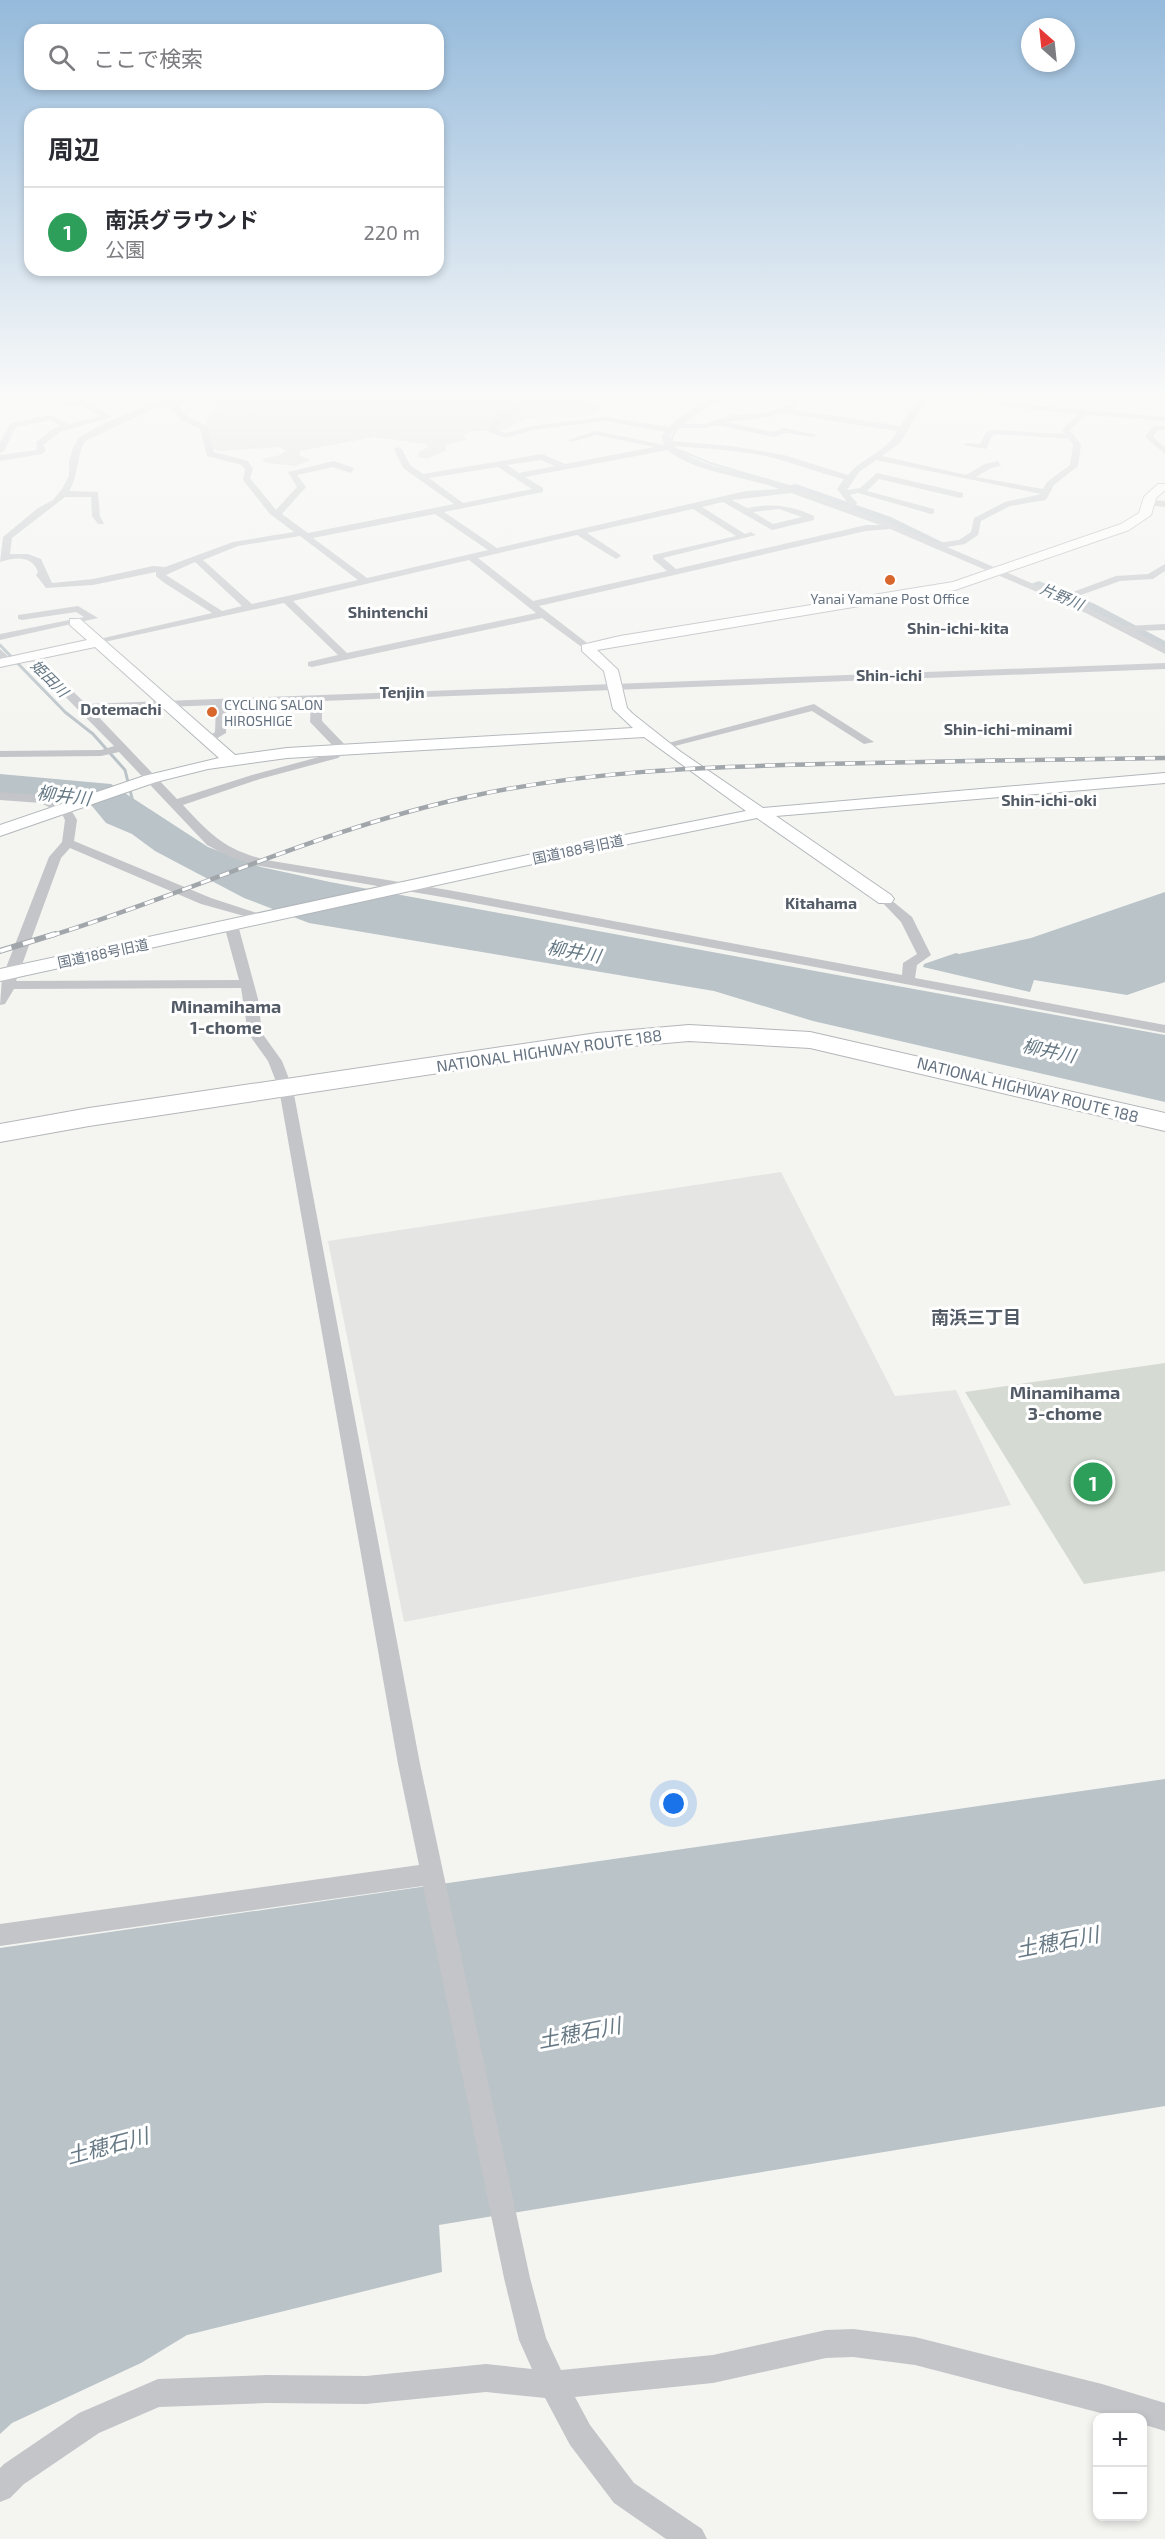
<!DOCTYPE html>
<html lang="ja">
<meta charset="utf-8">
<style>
body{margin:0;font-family:"Exo 2","Noto Sans JP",sans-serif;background:#f7f7f7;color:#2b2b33}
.controls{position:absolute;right:18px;bottom:18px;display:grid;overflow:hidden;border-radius:12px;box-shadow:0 3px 9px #0003}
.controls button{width:54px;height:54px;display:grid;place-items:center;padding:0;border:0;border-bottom:2px solid #e1e1e2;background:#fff;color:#2b2b33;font:30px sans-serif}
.compass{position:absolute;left:1021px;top:18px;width:54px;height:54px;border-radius:50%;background:#fff;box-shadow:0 3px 9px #0003;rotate:333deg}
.you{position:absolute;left:674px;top:1804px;width:21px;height:21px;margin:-15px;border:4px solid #fff;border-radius:50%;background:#1a73e8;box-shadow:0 0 0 9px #1a73e833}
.badge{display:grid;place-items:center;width:39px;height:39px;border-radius:50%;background:#0b8043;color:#fff;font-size:20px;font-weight:700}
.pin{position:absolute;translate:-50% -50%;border:3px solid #fff;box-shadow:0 2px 6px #0006}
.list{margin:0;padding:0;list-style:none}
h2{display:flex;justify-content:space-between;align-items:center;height:78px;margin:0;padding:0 24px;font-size:26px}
h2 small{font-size:20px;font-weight:400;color:#7c7c81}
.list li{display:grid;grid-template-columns:39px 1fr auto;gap:18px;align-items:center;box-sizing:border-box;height:90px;padding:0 24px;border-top:2px solid #e1e1e2}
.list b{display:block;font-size:22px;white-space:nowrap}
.list p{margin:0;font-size:20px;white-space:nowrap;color:#7c7c81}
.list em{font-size:20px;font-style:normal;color:#7c7c81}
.icon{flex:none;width:33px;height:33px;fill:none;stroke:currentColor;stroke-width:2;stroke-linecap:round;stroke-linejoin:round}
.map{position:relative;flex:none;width:1165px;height:2539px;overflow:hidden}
.search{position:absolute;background:#fff;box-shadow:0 3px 9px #0003;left:24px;top:24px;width:420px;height:66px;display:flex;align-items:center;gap:15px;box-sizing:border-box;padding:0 21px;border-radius:18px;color:#7c7c81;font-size:22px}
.panel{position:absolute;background:#fff;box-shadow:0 3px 9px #0003;left:24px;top:108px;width:420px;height:168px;border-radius:18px}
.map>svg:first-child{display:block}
.built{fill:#e5e6e4}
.green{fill:#d5dbd2}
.water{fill:#bac3c8}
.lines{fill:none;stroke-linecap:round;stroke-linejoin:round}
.stream-far1{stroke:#bac3c8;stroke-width:2}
.stream{stroke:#bac3c8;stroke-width:3}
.river{fill:#bac3c8;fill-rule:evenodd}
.secondary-casing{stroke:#b3b7bb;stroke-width:2}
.highway-casing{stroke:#b3b6b9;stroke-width:2}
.street{fill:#c3c5c9;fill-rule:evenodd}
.secondary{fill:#fff;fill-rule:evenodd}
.highway{fill:#fff;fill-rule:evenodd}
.rail-far1-casing{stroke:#a1a6ab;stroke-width:4.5}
.rail-casing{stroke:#a1a6ab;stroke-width:6}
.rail-far1{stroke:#fff;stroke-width:3;stroke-dasharray:10;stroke-linecap:butt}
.rail{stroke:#fff;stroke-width:4;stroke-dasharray:12;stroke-linecap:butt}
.poi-dot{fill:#d9662c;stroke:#fff;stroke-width:2}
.labels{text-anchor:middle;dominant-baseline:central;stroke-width:6;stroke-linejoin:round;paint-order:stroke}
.far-poi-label{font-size:14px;fill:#657280;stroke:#fff}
.far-street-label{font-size:14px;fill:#657280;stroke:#fff}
.far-water-label{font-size:15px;font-style:italic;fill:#667985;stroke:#fff}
.far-quarter-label{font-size:16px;font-weight:bold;fill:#535b66;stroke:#fff}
.street-label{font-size:16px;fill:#657280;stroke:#fff}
.water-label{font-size:18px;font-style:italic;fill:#667985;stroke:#fff}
.neighbourhood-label{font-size:18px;font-weight:bold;fill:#535b66;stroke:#fff}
.near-water-label{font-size:21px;font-style:italic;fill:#667985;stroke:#fff}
</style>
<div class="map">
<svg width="1165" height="2539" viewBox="0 0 1165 2539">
<rect width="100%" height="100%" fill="#f4f5f1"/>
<polygon class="built" points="781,1172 895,1396 956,1390 1011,1505 404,1622 328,1241"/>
<g class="green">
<path d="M197 394H585L584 399 588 404 599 406 598 411 591 416C571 419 550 414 530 418 517 420 510 430 496 431 485 432 475 429 464 434L466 440 446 445V450L427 459 418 457 419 451 429 447 425 444 374 437 300 451 299 455 311 460 296 466 266 463 262 459 280 455 286 451 279 447 220 451 213 449 205 423 211 413 222 407C208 395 191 407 175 403Z"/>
<polygon points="1165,1363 1165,1571 1084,1584 965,1392"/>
</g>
<g class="water">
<polygon points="0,774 111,784 208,847 261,867 330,882 1165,1035 1165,1102 813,1021 714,991 309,923 244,898 155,851 132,834 106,823 92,806 0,795"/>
<polygon points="1165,892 1165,982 1127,995 1034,980 1030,992 923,967 924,964 956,953 959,954 1031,938"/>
<polygon points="1165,1779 1165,2106 439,2225 442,2272 187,2335 141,2363 12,2423 0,2434 0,1948"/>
</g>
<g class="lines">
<g class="stream-far1">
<polyline points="729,398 747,394"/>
<polyline points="672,445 672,437 679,426"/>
<polyline points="679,450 710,463 796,488"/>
</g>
<polyline class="stream" points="0,645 65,712 93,734 125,770 133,802"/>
<g class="river">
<polygon points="796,484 891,517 948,545 940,550 935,548 881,523 791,491 791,485"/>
<polygon points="1039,581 1095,604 1165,641 1165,653 1083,610 1033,589 1031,586 1033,583"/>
</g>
<g class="secondary-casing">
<polygon id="secondary" points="1158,484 1165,484 1165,490 1156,498 1151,515 1129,530 955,590 597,650 618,670 627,708 633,714 681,752 763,808 1165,773 1165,783 776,816 891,895 894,899 891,903 879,903 757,818 574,855 0,981 0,969 574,845 746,811 644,737 287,758 208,769 156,782 0,836 0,825 144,776 219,758 95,647 0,667 0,659 87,640 70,625 70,619 80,619 235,755 287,748 633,728 613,709 604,671 582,651 582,645 620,636 953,582 1121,524 1139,513 1144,497"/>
</g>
<g class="highway-casing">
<polygon id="highway" points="689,1025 810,1032 1165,1113 1165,1131 810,1048 689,1041 597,1049 89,1126 0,1142 0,1124 89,1108 597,1033"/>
</g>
<g class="street">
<path d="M153 394H162L170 398 198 394 174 402 187 416 207 426 214 452 248 461 253 469 250 478 276 510 297 487 288 472 334 461 354 468 351 473 333 467 297 475 306 487 282 514 308 533 454 504 403 468 394 449 398 447 402 449 410 465 423 474 542 454 565 464 654 447 596 435 572 442 568 440 596 431 664 445 662 435 665 432 605 421 533 430 505 438 489 432C489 415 531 393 546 394L509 415 496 429 506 433 532 426 605 417 669 427C687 411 715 392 740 394L710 406 683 424H704L733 415 767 413 792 403 776 394H785L803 403 790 409 900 426 921 394H946L927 398 900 443 882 456 966 475 985 464 998 461 1001 466 991 468 976 477 1043 489 1047 482 1070 465 1073 445 1069 439 996 434 992 436 986 449 963 445 967 443 980 444 986 432 995 430 1065 434 1062 430 1078 414 1016 408 948 394 1016 404 1165 417V421L1086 415 1070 430 1081 445 1078 466 1054 485 1046 500 1010 506 981 521 978 535 965 544 947 547 1062 596 1116 576 1148 574 1165 564V571L1153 579 1120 581 1070 599 1125 626 1165 624V630L1135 631 1165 647V654L1086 613 890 529 866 531 539 606 591 646 592 648 587 651 542 618 312 667 308 666V662L338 655 284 603 95 644V640L212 613 163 582 156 576V572L93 585 46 588 36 575 38 572C32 555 15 557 0 562L3 537 38 508 53 500 62 489 69 476V461L73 448 79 437 107 422 162 400ZM169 406 181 420 200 429 207 456 242 465 245 469 243 480 270 514 294 532 233 542 165 567 153 566 93 579 52 583 41 559 28 554H10L12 538 65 497H91L92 516 98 524H104L100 516 98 492 69 491C79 475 76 457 85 441L151 410ZM781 413 897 431C888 451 861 458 848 475L784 455 731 446 671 441 670 435 677 428H705L717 425 774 437 785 433 813 437 817 435 784 428 773 432 726 422 768 417ZM674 446C710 449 747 450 781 460 802 466 823 474 844 479L837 489 848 503 845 506C820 497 796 488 771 480 741 471 698 467 674 446ZM668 450C692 472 748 477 779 489L746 491 497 548 444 512 543 492V488L525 477ZM541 460 555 466 519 473 507 465ZM876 460 1041 494 1005 502 974 518 971 532 959 540 937 543 853 509 857 503 850 495 858 493 931 514 934 513V509L867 491 879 479 960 498 963 497V493L877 473 860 488 847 490 859 472ZM498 467 532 489 463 503 429 478ZM791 493 880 525H866L676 569 663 558 756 535 751 532 745 534 702 507 723 502 772 530 814 520V516C790 505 773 503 747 508L732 500ZM693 509 736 536 653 555V559L667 571 533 601 478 558 577 535 616 559 621 556 619 554 587 533ZM779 509 802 517 773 524 753 512ZM435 514 488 550 367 578 313 538ZM300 536 358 580 252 604 203 560 238 546ZM469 560 536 613 347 653 293 601ZM195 562 242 606 222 611 166 575Z"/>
<polygon points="1130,394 1165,398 1165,402 1134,396"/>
<polygon points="85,400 112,417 60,432 43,445 46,450 42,454 0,461 0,455 37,450 36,442 54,428 61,426 50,420 16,427 4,451 0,453 0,443 10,423 51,415 69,424 101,416 81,405 67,406 63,404"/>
<polygon points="1153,426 1165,426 1165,430 1158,430 1153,437 1165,448 1165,454 1145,437"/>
<polygon points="1149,500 1165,501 1165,507 1146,505 1145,503"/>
<polygon points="78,606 98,618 0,640 0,634 84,617 76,612 22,620 18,619 18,615"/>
<polygon points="0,649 11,659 11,663 3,663 0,659"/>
<path d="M27 654H35L86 704 1165 663V669L322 701V721L349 749 338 758 260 779 183 805C212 836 224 849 266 860L448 890 902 975 903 963 917 954 901 922 879 899 885 895 912 917 931 955 917 965 915 978 1165 1025V1033L448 898 260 866 232 858 207 845 119 752 101 756 0 757V751L101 750 114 746 27 658ZM311 702 310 722 336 749 330 754 252 775 177 799 92 710 216 705 215 732 203 740 209 743 226 733 227 705Z"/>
<polygon points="814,704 874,742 864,744 812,711 663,749 657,746"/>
<path d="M0 792C27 795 64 791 77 820L74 841 211 898 272 918 266 922 201 904 70 848 61 858 16 981 239 980 224 925 231 921 238 925 258 999 262 1033 282 1061 293 1089 420 1764 530 2278 546 2338 561 2370 713 2355 826 2330 853 2329 915 2337 1102 2384 1165 2403V2431L1142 2424V2418H1120L915 2365 853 2357 826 2358 713 2383 575 2397 590 2425 634 2483 702 2529 707 2539H666L614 2503 570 2445 545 2398 486 2392 366 2404 267 2403 159 2407 99 2433 24 2484 10 2498 0 2502V2468L4 2464 79 2413 158 2379 267 2375 366 2376 486 2364 532 2369 519 2340 504 2278 423 1886 0 1946V1924L419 1865 398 1764 279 1089 268 1061 248 1033 241 988 14 989 5 1004 0 1005 2 978 49 857 62 842 65 820 62 814 41 803 0 800Z"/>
</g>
<use href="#secondary" class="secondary"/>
<use href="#highway" class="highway"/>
<g class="rail-far1-casing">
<path id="rail-far1" d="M50 936C190 893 324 828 468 797 584 771 703 767 821 764 936 761 1050 760 1165 758"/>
</g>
<g class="rail-casing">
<polyline id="rail" points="0,951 55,934"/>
</g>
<use href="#rail-far1" class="rail-far1"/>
<use href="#rail" class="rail"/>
</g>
<linearGradient id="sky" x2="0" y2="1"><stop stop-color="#95badb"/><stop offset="0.53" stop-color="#fafaf9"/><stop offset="1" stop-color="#fafaf9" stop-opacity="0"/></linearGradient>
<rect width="1165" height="749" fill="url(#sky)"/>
<g class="poi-dot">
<circle cx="890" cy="580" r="6"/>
<circle cx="212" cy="712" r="6"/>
</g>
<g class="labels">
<g class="far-poi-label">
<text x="890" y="598">Yanai Yamane Post Office</text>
<text x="224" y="704" text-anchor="start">CYCLING SALON<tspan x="224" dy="16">HIROSHIGE</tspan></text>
</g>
<g class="far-street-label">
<text transform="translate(578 849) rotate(-12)">国道188号旧道</text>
<text transform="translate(103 953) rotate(-12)">国道188号旧道</text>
</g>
<g class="far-water-label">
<text transform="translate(1062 596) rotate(23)">片野川</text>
<text transform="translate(50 678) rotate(45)">姫田川</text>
</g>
<g class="far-quarter-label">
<text x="388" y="611">Shintenchi</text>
<text x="958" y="627">Shin-ichi-kita</text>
<text x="889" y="674">Shin-ichi</text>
<text x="402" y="691">Tenjin</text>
<text x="121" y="708">Dotemachi</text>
<text x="1008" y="728">Shin-ichi-minami</text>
<text x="1049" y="799">Shin-ichi-oki</text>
<text x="821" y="902">Kitahama</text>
</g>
<g class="street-label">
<text transform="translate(549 1050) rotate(-8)">NATIONAL HIGHWAY ROUTE 188</text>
<text transform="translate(1028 1089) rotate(14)">NATIONAL HIGHWAY ROUTE 188</text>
</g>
<g class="water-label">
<text transform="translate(64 795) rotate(7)">柳井川</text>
<text transform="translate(574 951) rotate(10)">柳井川</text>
<text transform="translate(1049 1050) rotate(12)">柳井川</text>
</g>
<g class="neighbourhood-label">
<text x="226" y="1006">Minamihama<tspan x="226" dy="21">1-chome</tspan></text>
<text x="976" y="1317">南浜三丁目</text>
<text x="1065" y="1392">Minamihama<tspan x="1065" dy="21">3-chome</tspan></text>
</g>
<g class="near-water-label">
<text transform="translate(1057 1941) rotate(-11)">土穂石川</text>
<text transform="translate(579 2032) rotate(-11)">土穂石川</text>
<text transform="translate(107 2145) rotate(-15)">土穂石川</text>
</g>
</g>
</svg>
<div class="controls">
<button>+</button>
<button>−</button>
</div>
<svg class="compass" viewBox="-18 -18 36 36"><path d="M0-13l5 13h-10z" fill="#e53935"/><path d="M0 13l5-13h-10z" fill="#7c7c81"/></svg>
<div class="you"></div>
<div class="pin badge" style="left:1093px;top:1482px;background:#2e9e5b">1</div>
<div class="search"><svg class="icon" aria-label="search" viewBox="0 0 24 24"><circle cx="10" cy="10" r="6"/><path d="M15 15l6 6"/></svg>ここで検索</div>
<section class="panel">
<h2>周辺<small></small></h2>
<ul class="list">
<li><span class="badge" style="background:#2e9e5b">1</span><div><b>南浜グラウンド</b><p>公園</p></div><em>220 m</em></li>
</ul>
</section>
</div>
